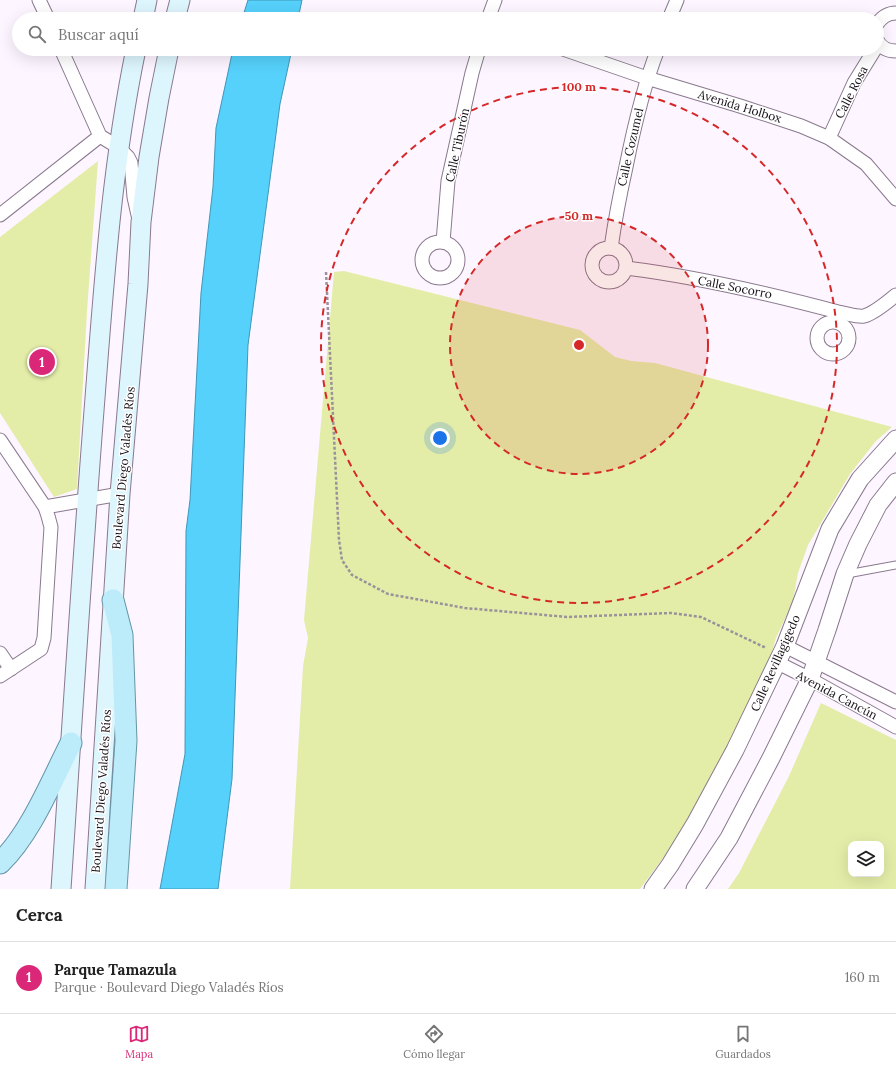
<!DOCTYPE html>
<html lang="es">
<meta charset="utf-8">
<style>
body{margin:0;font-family:Lora,serif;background:#f6f6f6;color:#222}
.controls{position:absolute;right:12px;bottom:12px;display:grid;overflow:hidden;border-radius:8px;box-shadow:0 4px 16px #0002}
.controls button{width:36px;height:36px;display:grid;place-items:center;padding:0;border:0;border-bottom:1px solid #e0e0e0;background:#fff;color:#222;font:20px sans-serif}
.you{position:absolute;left:440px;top:438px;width:14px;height:14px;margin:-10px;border:3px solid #fff;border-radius:50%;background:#1a73e8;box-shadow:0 0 0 6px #1a73e833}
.badge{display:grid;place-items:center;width:26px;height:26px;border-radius:50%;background:#db2777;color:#fff;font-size:13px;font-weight:700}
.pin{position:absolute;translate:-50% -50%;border:2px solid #fff;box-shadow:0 1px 4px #0006}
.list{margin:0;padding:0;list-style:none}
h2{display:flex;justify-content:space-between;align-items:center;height:52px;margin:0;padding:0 16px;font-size:17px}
h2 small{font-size:13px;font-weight:400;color:#767676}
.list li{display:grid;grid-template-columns:26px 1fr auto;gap:12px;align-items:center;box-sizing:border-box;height:72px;padding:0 16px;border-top:1px solid #e0e0e0}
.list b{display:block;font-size:15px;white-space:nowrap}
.list p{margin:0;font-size:13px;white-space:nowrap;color:#767676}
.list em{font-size:13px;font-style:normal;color:#767676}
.icon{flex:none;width:22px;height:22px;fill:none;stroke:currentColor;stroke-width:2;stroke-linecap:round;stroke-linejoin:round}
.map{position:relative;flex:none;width:896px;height:889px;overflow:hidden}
.search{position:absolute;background:#fff;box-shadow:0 4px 16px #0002;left:12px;right:12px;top:12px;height:44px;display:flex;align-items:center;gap:10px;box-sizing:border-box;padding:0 14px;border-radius:22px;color:#767676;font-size:15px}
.sheet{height:124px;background:#fff}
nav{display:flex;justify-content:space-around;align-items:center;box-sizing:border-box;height:56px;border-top:1px solid #e0e0e0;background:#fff;font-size:11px;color:#767676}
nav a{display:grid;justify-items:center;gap:2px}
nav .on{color:#db2777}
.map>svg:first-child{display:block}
.green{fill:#e4eda8;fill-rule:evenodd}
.water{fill:#55d1fb;stroke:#4296b6}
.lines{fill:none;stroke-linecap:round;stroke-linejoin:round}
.service-casing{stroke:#8a798e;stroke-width:9}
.minor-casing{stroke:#8a798e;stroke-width:15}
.tertiary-casing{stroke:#8a798e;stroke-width:19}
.secondary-casing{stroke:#8a798e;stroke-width:21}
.primary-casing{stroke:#6495a8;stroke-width:23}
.path{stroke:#9a929b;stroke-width:2.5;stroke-dasharray:3 2;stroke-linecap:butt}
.service{stroke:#fff;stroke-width:7}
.minor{stroke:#fff;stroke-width:13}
.tertiary{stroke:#fff;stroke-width:17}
.secondary{stroke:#ddf5fd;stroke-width:19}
.primary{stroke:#bcebfa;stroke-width:21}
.ring{fill:none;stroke:#d62828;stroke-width:2;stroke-dasharray:7 5}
.labels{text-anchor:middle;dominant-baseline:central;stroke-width:3;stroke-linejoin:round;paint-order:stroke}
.street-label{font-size:12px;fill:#150e16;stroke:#fff}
.centre{fill:#d62828;stroke:#fff;stroke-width:2}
.ring-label{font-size:12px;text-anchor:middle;font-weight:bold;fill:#d62828;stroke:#fff;stroke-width:3;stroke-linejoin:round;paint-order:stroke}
</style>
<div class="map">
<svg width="896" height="889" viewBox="0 0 896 889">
<rect width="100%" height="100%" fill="#fdf5ff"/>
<g class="green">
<polygon points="98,161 87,311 77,489 54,497 0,413 0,237"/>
<polygon points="344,271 580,330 615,357 631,361 655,363 892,427 876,441 850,474 808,545 798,573 793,601 776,638 766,672 749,710 675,842 640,889 290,889 303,666 308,638 304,620 334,272"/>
<path d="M821 703 896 740V889H728L739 873 789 776ZM851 844H881V874H851Z"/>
</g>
<g class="water">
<polygon points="248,0 302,0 298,19 242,19"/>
<polygon points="233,49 292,49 280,104 248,345 232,779 218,889 160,889 185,754 186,531 190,500 201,293 213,187 216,128"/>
</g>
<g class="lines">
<g class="service-casing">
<polyline id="service" points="847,574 896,565"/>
</g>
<g class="minor-casing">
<g id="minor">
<polyline points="39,0 48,19"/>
<polyline points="488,19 495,0"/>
<polyline points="669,19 677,0"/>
<path d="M877 24C882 17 887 13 896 13"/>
<path d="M877 40C881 48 887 51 896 51"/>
<polyline points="61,49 100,136 118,147 128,157 131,163 134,197 138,215"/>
<polyline points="563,49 647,78 740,106 801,126 829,138 866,164 896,199"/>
<polyline points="829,138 854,83 875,49"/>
<polyline points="0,215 100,136"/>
<circle cx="440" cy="260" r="18"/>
<polyline points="443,242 448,181 472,73 479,49"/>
<circle cx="609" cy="265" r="17"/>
<path d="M611 248C615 220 620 194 626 167 634 127 643 87 658 49"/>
<path d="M626 268C699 277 771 294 842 313L839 323"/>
<path d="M842 313C849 314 857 317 864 316 875 313 887 302 896 295"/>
<circle cx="833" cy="338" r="16"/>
<polyline points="0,440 45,507 48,516 51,527 44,638 41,649 0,676"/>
<polyline points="45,507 120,494"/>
<polyline points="785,646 896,702"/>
<polyline points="0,653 11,669"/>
<polyline points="778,663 810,679 896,727"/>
</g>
</g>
<g class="tertiary-casing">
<g id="tertiary">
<polyline points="653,889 670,865 695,824 735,750 785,646 830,529 860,479 896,439"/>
<polyline points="695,889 729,838 771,758 810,679 827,630 845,574 858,544 878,505 896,482"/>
</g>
</g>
<g class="secondary-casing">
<g id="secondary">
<polyline points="143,19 147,0"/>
<polyline points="175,19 180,0"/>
<path d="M61 889C72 725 82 562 95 398 104 281 112 164 136 49"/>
<polyline points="95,889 120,494 138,284 141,222 149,157 159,98 169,49"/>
</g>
</g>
<g class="primary-casing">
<g id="primary">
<polyline points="113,600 122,635 126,741 116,889"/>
<path d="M0 863C31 833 51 782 71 743"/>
</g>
</g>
<polyline class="path" points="326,272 339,540 342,560 352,575 388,594 465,608 567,617 671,613 701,617 764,647 766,649"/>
<use href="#service" class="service"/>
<use href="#minor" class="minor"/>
<use href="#tertiary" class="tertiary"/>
<use href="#secondary" class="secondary"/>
<use href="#primary" class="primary"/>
</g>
<circle cx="579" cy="345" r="129" fill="#d62828" fill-opacity=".12"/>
<g class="ring">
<circle cx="579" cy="345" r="129"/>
<circle cx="579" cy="345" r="258"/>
</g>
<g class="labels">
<g class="street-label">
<text transform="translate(851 92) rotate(-63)">Calle Rosa</text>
<text transform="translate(740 106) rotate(17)">Avenida Holbox</text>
<text transform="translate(457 145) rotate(-78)">Calle Tiburón</text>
<text transform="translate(630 147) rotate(-77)">Calle Cozumel</text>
<text transform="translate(735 287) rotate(11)">Calle Socorro</text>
<text transform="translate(123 468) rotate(-85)">Boulevard Diego Valadés Ríos</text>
<text transform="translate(775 663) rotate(-66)">Calle Revillagigedo</text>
<text transform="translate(837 695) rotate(28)">Avenida Cancún</text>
<text transform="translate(101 791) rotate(-86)">Boulevard Diego Valadés Ríos</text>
</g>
</g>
<circle cx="579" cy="345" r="6" class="centre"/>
<g class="ring-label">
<text x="579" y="91">100 m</text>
<text x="579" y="220">50 m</text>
</g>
</svg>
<div class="controls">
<button><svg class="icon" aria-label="layers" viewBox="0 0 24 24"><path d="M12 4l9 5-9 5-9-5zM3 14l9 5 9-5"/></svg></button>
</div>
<div class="you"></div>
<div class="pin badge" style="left:42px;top:362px">1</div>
<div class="search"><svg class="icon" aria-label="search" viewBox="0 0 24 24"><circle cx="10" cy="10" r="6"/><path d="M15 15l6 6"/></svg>Buscar aquí</div>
</div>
<section class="sheet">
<h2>Cerca<small></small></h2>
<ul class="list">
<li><span class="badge">1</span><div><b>Parque Tamazula</b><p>Parque · Boulevard Diego Valadés Ríos</p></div><em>160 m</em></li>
</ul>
</section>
<nav>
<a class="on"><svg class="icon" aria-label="map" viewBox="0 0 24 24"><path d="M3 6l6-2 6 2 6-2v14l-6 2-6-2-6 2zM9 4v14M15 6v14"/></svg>Mapa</a>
<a><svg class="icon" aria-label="directions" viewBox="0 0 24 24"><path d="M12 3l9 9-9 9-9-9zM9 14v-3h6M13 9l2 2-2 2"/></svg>Cómo llegar</a>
<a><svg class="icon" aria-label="saved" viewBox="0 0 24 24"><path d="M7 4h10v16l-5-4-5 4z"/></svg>Guardados</a>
</nav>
